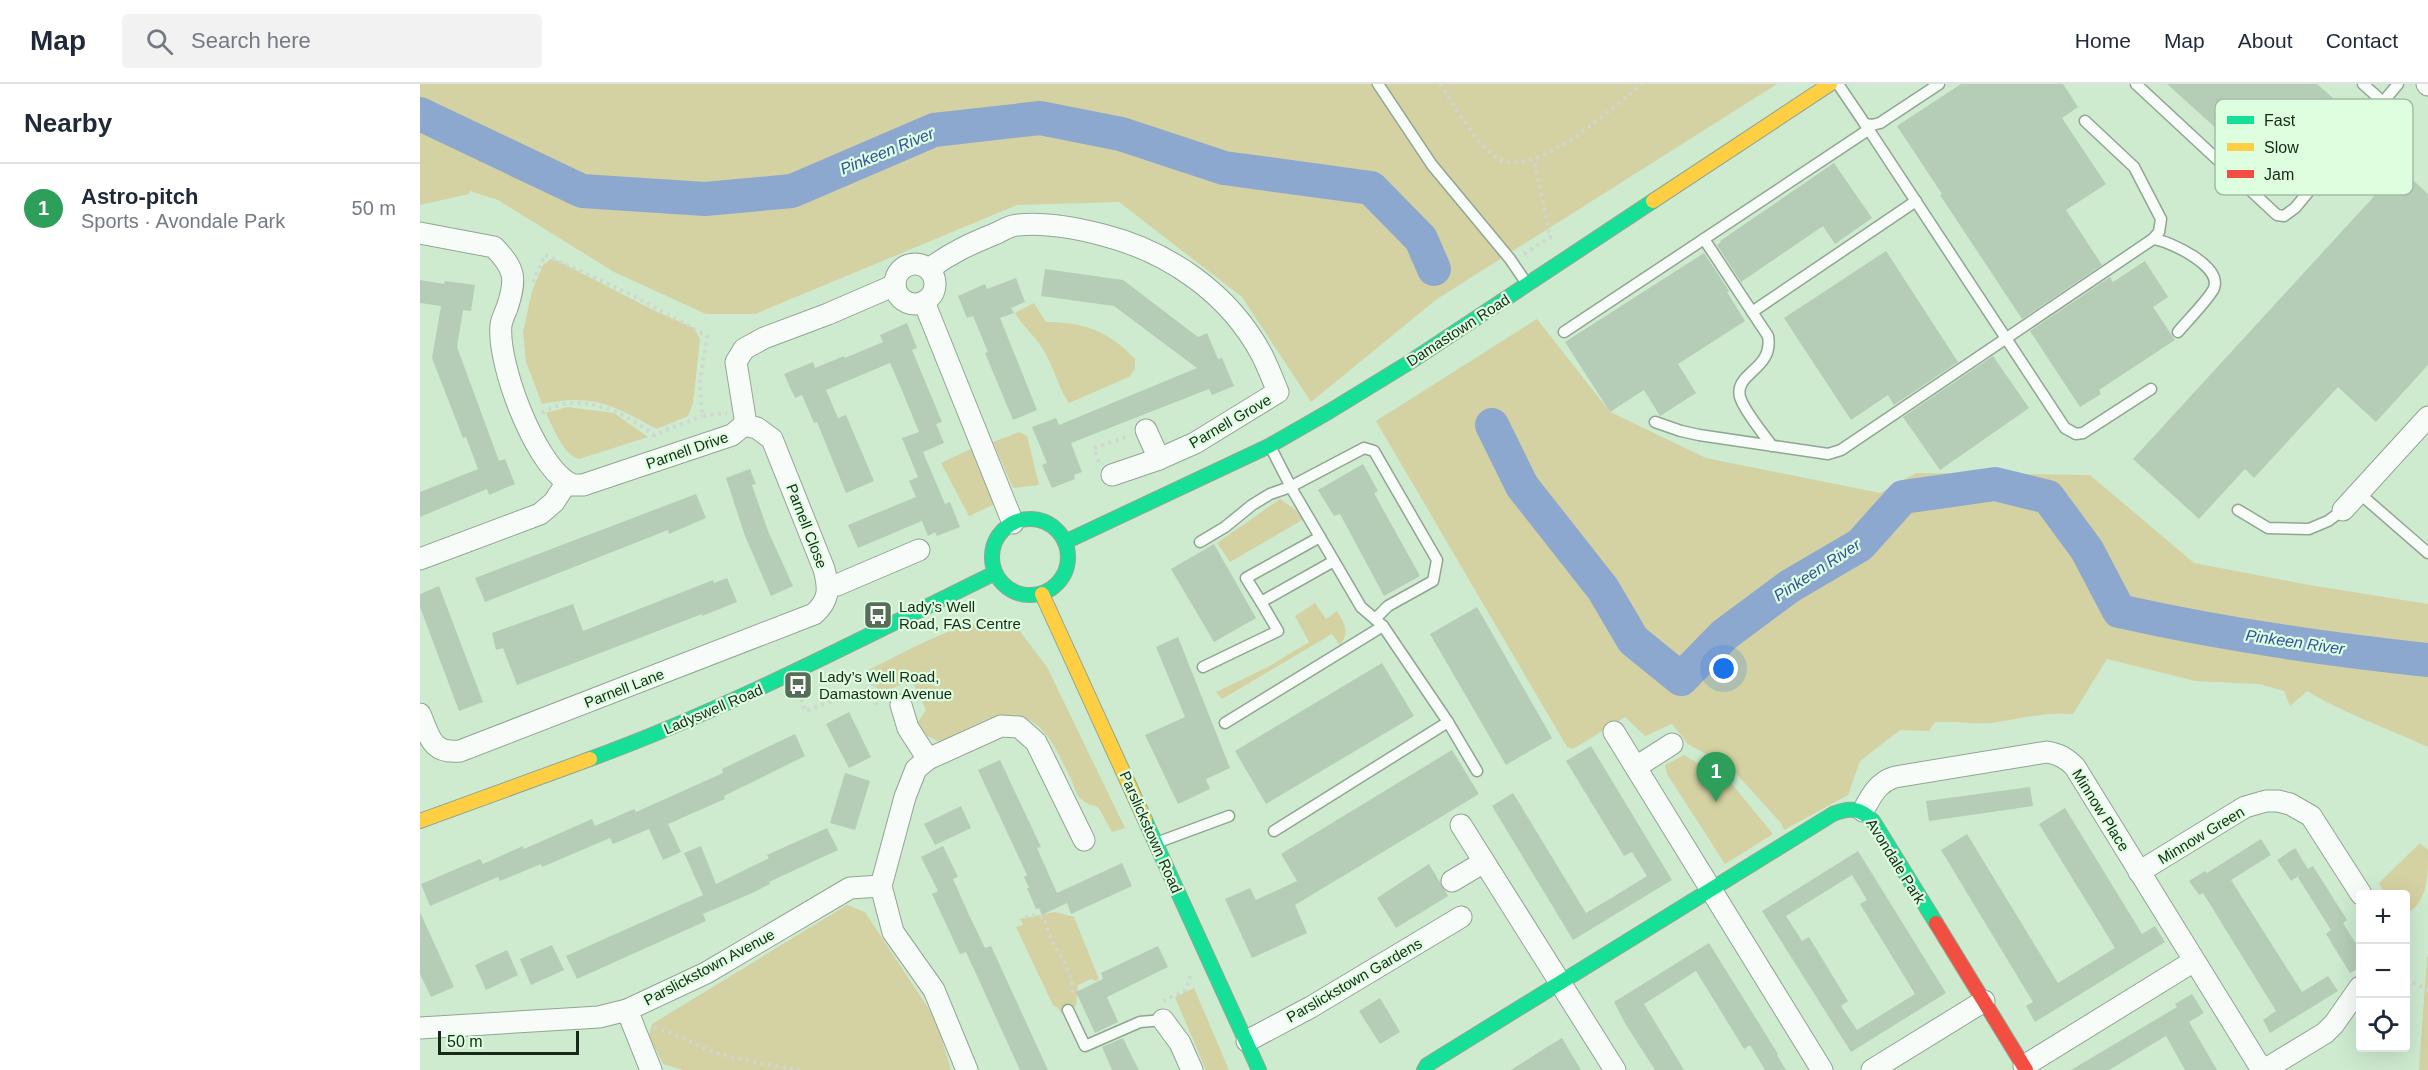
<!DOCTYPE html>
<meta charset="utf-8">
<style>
body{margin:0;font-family:Helvetica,sans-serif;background:#f2f2f3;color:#1f2937}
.controls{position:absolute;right:18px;bottom:18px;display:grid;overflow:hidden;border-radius:6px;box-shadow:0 6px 24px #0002}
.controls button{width:54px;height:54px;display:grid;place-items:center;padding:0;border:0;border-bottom:2px solid #e0e1e3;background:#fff;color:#1f2937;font:30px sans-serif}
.scale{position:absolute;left:18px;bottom:15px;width:141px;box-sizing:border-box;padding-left:6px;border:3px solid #162a18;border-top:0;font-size:16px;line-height:21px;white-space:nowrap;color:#162a18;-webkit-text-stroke:4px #defee0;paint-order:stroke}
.you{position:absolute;left:1304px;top:585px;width:21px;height:21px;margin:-15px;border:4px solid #fff;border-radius:50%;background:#1a73e8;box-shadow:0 0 0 9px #1a73e833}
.badge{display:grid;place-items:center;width:39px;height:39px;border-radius:50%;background:#db2777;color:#fff;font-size:20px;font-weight:700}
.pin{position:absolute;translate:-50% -50px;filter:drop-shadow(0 2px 3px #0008)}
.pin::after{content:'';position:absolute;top:32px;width:21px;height:18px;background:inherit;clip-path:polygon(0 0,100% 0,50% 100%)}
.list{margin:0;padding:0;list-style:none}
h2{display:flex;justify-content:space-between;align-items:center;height:78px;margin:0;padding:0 24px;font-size:26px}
h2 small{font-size:20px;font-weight:400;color:#747a83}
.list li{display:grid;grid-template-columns:39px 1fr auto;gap:18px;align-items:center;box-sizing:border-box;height:90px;padding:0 24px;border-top:2px solid #e0e1e3}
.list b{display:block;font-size:22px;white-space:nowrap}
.list p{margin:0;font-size:20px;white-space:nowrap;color:#747a83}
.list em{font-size:20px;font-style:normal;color:#747a83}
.icon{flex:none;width:33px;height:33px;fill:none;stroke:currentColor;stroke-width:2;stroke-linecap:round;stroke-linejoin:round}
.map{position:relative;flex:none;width:2008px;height:986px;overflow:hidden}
header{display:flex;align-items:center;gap:36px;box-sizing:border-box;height:84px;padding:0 30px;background:#fff;border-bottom:2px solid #e0e1e3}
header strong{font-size:28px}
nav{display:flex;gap:33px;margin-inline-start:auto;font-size:21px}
.search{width:420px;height:54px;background:#f2f2f3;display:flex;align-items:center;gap:15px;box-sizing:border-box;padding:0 21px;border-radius:6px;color:#747a83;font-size:22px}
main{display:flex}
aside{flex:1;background:#fff}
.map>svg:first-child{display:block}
.green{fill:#d4d1a2}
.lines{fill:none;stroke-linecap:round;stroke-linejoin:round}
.river{stroke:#8da8cf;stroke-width:34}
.building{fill:#b5ccb7;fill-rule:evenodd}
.lane-casing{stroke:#90a692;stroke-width:13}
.street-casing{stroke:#90a692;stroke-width:23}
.fast-casing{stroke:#90a692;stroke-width:16}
.slow-casing{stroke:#90a692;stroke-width:16}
.jam-casing{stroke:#90a692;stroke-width:16}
.path{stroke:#cfd7cf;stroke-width:4;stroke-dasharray:3 4.5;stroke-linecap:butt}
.lane{stroke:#f8fcf8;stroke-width:10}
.street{stroke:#f8fcf8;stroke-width:21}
.fast{stroke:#16e098;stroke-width:14}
.slow{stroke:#ffcf43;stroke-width:14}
.jam{stroke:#f24e42;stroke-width:14}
.labels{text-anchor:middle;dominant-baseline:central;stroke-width:4.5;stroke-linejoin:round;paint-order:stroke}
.street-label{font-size:15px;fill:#162a18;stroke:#defee0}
.poi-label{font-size:15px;fill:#162a18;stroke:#defee0;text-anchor:start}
.water-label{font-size:16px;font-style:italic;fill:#324f9e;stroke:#defee0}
.key{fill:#defee0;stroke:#a2bea4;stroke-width:1.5}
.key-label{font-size:16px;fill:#162a18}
</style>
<header>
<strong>Map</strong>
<div class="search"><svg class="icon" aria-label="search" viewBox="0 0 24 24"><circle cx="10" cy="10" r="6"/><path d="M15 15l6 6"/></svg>Search here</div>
<nav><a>Home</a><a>Map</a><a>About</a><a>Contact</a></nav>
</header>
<main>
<aside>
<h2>Nearby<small></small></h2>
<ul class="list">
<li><span class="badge" style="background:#2e9e5b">1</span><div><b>Astro-pitch</b><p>Sports · Avondale Park</p></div><em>50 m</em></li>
</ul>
</aside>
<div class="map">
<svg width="2008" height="986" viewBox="0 0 2008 986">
<rect width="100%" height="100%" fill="#ceebd0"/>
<g class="green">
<polygon points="0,0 1357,0 1017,215 891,318 822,213 699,118 597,121 335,230 286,230 194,188 78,116 50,107 49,110 0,121"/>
<path d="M131 175 138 177 235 227 274 244 280 255 273 319 268 332 237 345C193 322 175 309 122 320L106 278 103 248 112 207 123 181Z"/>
<path d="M614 219 626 238C663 238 689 247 715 275V285L709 293 649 319C638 303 634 284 624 267 616 252 603 243 595 229Z"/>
<path d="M1117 235 1190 328 1286 374 1460 409 1496 389 1670 391 1774 479 1889 501 2008 520V663C1967 644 1925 630 1887 607L1870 622 1864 607 1839 600 1775 597 1687 575 1653 630C1625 627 1598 636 1570 639 1551 640 1534 637 1515 638L1509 647 1480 646 1440 677 1428 711 1364 746 1361 739 1312 685 1268 660 1252 640 1225 652 1205 633 1153 665 1147 663 956 337Z"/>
<path d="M147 323 194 329 228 353 159 375C143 371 133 343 126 329Z"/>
<polygon points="599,348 607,352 619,401 593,404 573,358"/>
<polygon points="555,363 572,406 573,421 549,432 521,379"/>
<polygon points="860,415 880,429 882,436 810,478 797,459"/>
<path d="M895 519 906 535 917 527C925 541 930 548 920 561L912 550 802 615 796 608 848 583 889 558 875 532Z"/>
<path d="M571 538 596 542 627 583 705 744 692 748 678 723C671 721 666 720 661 715 656 711 654 702 651 695 638 669 623 629 587 631 561 633 542 650 518 657L507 652 498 645V638L506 626 491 595 460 611 448 586C486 568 529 541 571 538Z"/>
<polygon points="1264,671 1311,699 1353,750 1305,780 1247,690 1245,681"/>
<path d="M2000 759 2008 766C2008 793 2008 818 1986 830V810H1965L1959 799Z"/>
<polygon points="427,821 445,828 516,936 531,986 263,986 243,980 229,952 232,940"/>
<polygon points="635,828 654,833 679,895 676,897 671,895 658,901 656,922 641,929 637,923 633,921 596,843 603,841 600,835"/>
<polygon points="2008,872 2008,986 1999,986 2007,873"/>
<polygon points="774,904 809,986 786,986 755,913"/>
</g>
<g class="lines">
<g class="river">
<polyline points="0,30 162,107 285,115 372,107 514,46 620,34 701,50 804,84 951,104 1001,155 1014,185"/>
<path d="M1072 341 1102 402 1183 505 1213 556 1261 595 1304 551 1370 502 1440 461 1483 413 1575 400 1628 413 1667 466 1699 527C1801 550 1904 565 2008 576"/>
</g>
</g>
<g class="building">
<polygon points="1541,0 1643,0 1658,23 1642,34 1686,100 1646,126 1682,181 1602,235 1520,111 1522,110 1477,42"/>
<polygon points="1747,0 1897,0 1937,35 1869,110"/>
<polygon points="1414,79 1452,134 1415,160 1403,142 1321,198 1297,161 1301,158 1300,157"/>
<polygon points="1980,84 2008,110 2008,281 1956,338 1918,303 1834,394 1825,385 1779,435 1713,375"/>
<polygon points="1466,167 1538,278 1474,321 1468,311 1431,336 1364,234"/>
<polygon points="1284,169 1309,207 1307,208 1325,237 1258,280 1276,309 1240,332 1224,306 1190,328 1145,258"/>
<polygon points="1725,177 1748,213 1733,223 1755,256 1679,306 1681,310 1660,323 1610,247 1690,193 1693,198"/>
<polygon points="625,185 703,196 778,253 787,249 798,275 802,274 814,302 792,311 789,305 651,359 662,388 654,391 655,395 632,404 622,381 627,379 612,343 636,334 639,341 777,284 694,222 621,212"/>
<polygon points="596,194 605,218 591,224 594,229 580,234 617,326 593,336 565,269 568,268 553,232 547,234 538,212 565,200 567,205"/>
<polygon points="0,196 24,200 25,197 55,201 51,227 43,226 37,263 79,377 85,375 95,400 69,411 67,405 0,433 0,408 58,385 46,353 43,354 12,274 21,222 0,219"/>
<polygon points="487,239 497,264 492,266 522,338 516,340 524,359 503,368 525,420 530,418 540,443 517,452 515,448 508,452 502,437 438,464 428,441 496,413 489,397 498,393 482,354 499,348 481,304 470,279 406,306 418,334 426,331 454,397 426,409 397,338 394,339 382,311 375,314 364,290 393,278 395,284 424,272 425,274 463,258 460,251"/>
<polygon points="1573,272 1609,324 1520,386 1483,333"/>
<polygon points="943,380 958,407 954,409 1000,492 964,512 920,430 914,432 898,406"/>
<polygon points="330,385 336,400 332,401 348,447 373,502 351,512 325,452 306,394"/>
<polygon points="276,410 286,434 249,450 248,446 65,518 55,494"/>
<polygon points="794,460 836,534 794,558 751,485"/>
<polygon points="307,494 317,518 282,532 282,530 97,601 83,564 76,566 72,549 153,520 163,547 293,496 294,499"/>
<polygon points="19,502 63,618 39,627 0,523 0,510"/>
<polygon points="1057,523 1132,654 1086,681 1010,550"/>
<polygon points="758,553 810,684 786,695 790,705 758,720 725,651 765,633 736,563"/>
<polygon points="962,579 994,632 846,720 815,667"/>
<polygon points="429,628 451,673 429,684 406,640"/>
<polygon points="375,650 385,672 304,712 305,715 248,740 261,768 243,776 229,745 193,760 190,754 122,783 121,780 80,797 78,793 10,822 1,800 60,775 63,780 103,762 104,765 172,735 175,742 214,725 216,728 303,689 302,685"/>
<polygon points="1171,662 1252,796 1153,856 1072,722 1093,709 1166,829 1193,813 1227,792 1212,768 1204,772 1146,677"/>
<polygon points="1032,666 1059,710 875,821 887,849 832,874 805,815 830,804 836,816 877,797 861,770"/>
<polygon points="580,676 621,763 617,764 637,809 702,779 712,802 651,830 647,819 622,831 619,824 616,825 607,804 609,804 604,793 607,791 558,686"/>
<polygon points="425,689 450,697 435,746 410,739"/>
<polygon points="1610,703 1613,722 1509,737 1506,717"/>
<polygon points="541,722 551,744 515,761 504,740"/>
<polygon points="1645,724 1722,850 1735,842 1745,858 1615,938 1606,922 1613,918 1521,766 1547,750 1638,899 1695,864 1619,740"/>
<polygon points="407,744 418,766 349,798 350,800 330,810 283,830 286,837 157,895 146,872 283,811 264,769 281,762 296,800 349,774 347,771"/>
<polygon points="1841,755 1851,771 1811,796 1882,908 1908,892 1918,907 1850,949 1843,936 1856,927 1783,809 1779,811 1769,797 1785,787 1787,789"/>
<polygon points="523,762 538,793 533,795 549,831 565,864 571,862 628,986 600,986 546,868 540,870 512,810 518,807 501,773"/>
<polygon points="1875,764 1888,785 1893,782 1927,836 1923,839 1941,868 1941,883 1930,889 1906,850 1911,846 1877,792 1880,791 1871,797 1857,776"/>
<path d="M1438 767 1526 909 1431 968 1342 827ZM1432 791 1447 816 1440 820 1495 910 1437 946 1421 922 1428 917 1414 894 1389 853 1382 857 1366 832Z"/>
<polygon points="1009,780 1028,812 976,844 957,814"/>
<polygon points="0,828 34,903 11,913 0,890"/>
<polygon points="1289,859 1358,970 1357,971 1366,986 1345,986 1330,961 1324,965 1276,887 1224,920 1264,986 1235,986 1206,941 1194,918"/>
<polygon points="132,861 144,886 111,901 100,875"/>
<polygon points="738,862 748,883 687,913 698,938 675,949 656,908 683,895 681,889"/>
<polygon points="87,866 98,891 66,906 55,881"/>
<polygon points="1772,910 1784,929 1769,938 1797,986 1765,986 1746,952 1689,986 1651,986 1757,923 1755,920"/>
<polygon points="960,914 980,948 960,960 939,927"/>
<polygon points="703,954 712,973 719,986 692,986 682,963"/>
<polygon points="1142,954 1161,986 1091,986 1127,963"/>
</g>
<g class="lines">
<g class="lane-casing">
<g id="lane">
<polyline points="958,0 1012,81 1090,175 1107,200"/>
<polyline points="1418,0 1445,40 1452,41 1460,39 1519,0"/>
<polyline points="1716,0 1857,131 1864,132 1875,124 1978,0"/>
<polyline points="1943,0 1962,17"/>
<polyline points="1445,40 1645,344 1656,350 1663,349 1731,305"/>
<path d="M1284 155 1348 252C1354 286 1314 288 1320 313 1324 327 1343 349 1352 362"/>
<path d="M1733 155C1750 157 1802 182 1794 204 1790 214 1766 238 1758 248"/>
<polyline points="1332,228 1496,117"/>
<polyline points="1144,248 1448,46"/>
<polyline points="1235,338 1261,347 1279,351 1408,370 1421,366 1733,155 1739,148 1741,135 1714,83 1665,37"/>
<polyline points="850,362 873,407 941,523 963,542 1028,638 1057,687"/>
<polyline points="1939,409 2008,469"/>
<polyline points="1818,426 1848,444 1889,445 1908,437 1923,426"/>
<polyline points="900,453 826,494 841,518 914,477"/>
<polyline points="780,458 805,443 832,421 850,410 870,403 944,364 954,367 1017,476 1013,497 968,522 955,535"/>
<polyline points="783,583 858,547 841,518"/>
<polyline points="805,639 963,542"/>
<polyline points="854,747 1028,638"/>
<polyline points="736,759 809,732"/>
<polyline points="648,926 665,962 720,938 743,936"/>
</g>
</g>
<g class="street-casing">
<g id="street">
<polyline points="2007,0 2008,1"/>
<path d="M0 149 74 163C95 185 97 194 87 224 85 229 82 235 81 241 77 279 114 377 147 398"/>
<circle cx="495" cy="200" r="20"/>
<path d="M509 185C532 168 550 160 577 149 583 146 591 141 598 141 626 138 656 144 683 151 749 168 809 209 842 271 848 283 853 296 858 308L775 359 739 375 692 391"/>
<polyline points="504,218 593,439"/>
<polyline points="726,346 739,375"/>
<polyline points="1923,426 2008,333"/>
<polyline points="0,475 120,430 134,418 147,398 153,401 163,401 312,351 324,341 325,334 316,278 324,265 344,254 408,230 475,201"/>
<polyline points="409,502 417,501 499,466"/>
<polyline points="481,621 488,644 508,675"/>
<path d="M0 630C10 653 11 670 40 667L394 530C410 516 409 504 404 485L352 355 337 344 324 341"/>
<polyline points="1194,648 1402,986"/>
<polyline points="1216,683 1252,660"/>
<path d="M1443 727C1451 712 1458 698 1475 693L1627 668C1639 670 1646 674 1655 683L1842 986"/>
<polyline points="1041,741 1195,986"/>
<polyline points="1719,788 1825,723 1846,717 1858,717 1870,720 1891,732 1941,810"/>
<polyline points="1032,797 1064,778"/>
<polyline points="207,926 231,986"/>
<polyline points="743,936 760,959 772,986"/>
<polyline points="0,944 179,933 207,926 286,889 430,804 461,802"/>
<polyline points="827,957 891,923 1041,833"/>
<polyline points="1604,982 1774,877"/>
<polyline points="547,986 514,906 473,848 461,802 485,713 496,685 508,675 581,642 599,643 616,658 664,756"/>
<polyline points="1452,986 1564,917"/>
<polyline points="1844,986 1905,949 1914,940 1940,903"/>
</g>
</g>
<g class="fast-casing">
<g id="fast">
<circle cx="610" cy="473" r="38"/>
<polyline points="645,458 849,362 910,327 990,278 1233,117"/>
<path d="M170 675C310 624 442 554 575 489"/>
<polyline points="725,736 839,986"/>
<path d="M1004 986 1007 981 1413 730C1430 723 1440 724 1453 737L1516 839"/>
</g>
</g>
<g class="slow-casing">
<g id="slow">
<polyline points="1233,117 1410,0"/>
<polyline points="622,510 725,736"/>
<polyline points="0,737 170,675"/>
</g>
</g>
<g class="jam-casing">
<polyline id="jam" points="1516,839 1606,986"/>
</g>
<g class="path">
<path d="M1020 0C1034 20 1058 65 1080 76 1119 93 1193 23 1222 0"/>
<polyline points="1104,170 1132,152 1129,148 1114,75"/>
<polyline points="113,198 125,171 212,211 287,252 280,299 282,332 307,329"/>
<path d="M122 329C158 305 204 328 234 351"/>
<polyline points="234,353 234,351 282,332"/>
<polyline points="679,378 674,364 709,352"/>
<polyline points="446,586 454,602 450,604"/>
<polyline points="381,615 385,627 450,604 457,621"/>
<path d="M605 833 617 831 624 834C627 843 629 854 634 861 644 877 656 894 651 913"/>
<polyline points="1986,895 2008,906"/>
<polyline points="743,917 766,906 770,892"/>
<path d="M234 944C257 949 273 961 294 968 324 977 354 982 385 986"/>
</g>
<use href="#lane" class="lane"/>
<use href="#street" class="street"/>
<use href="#fast" class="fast"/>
<use href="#slow" class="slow"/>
<use href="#jam" class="jam"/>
</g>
<defs>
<g id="bus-square" transform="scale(1.5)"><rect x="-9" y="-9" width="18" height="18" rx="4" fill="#566e58" stroke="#defee0"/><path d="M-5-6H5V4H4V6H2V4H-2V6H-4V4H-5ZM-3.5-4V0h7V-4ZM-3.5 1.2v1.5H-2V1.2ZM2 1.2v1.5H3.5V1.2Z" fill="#fff"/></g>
</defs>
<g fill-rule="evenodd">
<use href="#bus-square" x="458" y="531"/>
<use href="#bus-square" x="378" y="601"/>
</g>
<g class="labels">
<g class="street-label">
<text transform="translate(1038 246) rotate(-33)">Damastown Road</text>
<text transform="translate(810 337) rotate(-30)">Parnell Grove</text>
<text transform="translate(267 366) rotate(-19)">Parnell Drive</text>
<text transform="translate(387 442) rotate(69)">Parnell Close</text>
<text transform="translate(204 604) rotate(-21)">Parnell Lane</text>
<text transform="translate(293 625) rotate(-23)">Ladyswell Road</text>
<text transform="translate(1681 726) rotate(58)">Minnow Place</text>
<text transform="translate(731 748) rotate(66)">Parslickstown Road</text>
<text transform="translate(1781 751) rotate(-31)">Minnow Green</text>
<text transform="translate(1476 777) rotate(58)">Avondale Park</text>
<text transform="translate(289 883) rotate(-28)">Parslickstown Avenue</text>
<text transform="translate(934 896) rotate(-30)">Parslickstown Gardens</text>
</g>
<g class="poi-label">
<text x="479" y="522">Lady’s Well<tspan x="479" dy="17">Road, FAS Centre</tspan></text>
<text x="399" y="592">Lady’s Well Road,<tspan x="399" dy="17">Damastown Avenue</tspan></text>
</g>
<g class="water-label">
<text transform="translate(467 67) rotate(-22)">Pinkeen River</text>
<text transform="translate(1397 486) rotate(-33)">Pinkeen River</text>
<text transform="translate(1875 558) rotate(8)">Pinkeen River</text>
</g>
</g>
<rect x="1795" y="15" width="198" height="96" rx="9" class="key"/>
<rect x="1807" y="32" width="27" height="8" fill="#16e098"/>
<rect x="1807" y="59" width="27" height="8" fill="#ffcf43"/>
<rect x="1807" y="86" width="27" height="8" fill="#f24e42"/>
<g class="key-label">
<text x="1844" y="42">Fast</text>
<text x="1844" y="69">Slow</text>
<text x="1844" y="96">Jam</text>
</g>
</svg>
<div class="controls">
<button>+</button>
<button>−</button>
<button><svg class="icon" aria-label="locate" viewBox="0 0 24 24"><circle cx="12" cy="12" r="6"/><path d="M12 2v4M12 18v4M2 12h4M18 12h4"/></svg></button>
</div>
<div class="scale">50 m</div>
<div class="you"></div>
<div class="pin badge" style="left:1296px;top:718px;background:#2e9e5b">1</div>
</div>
</main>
